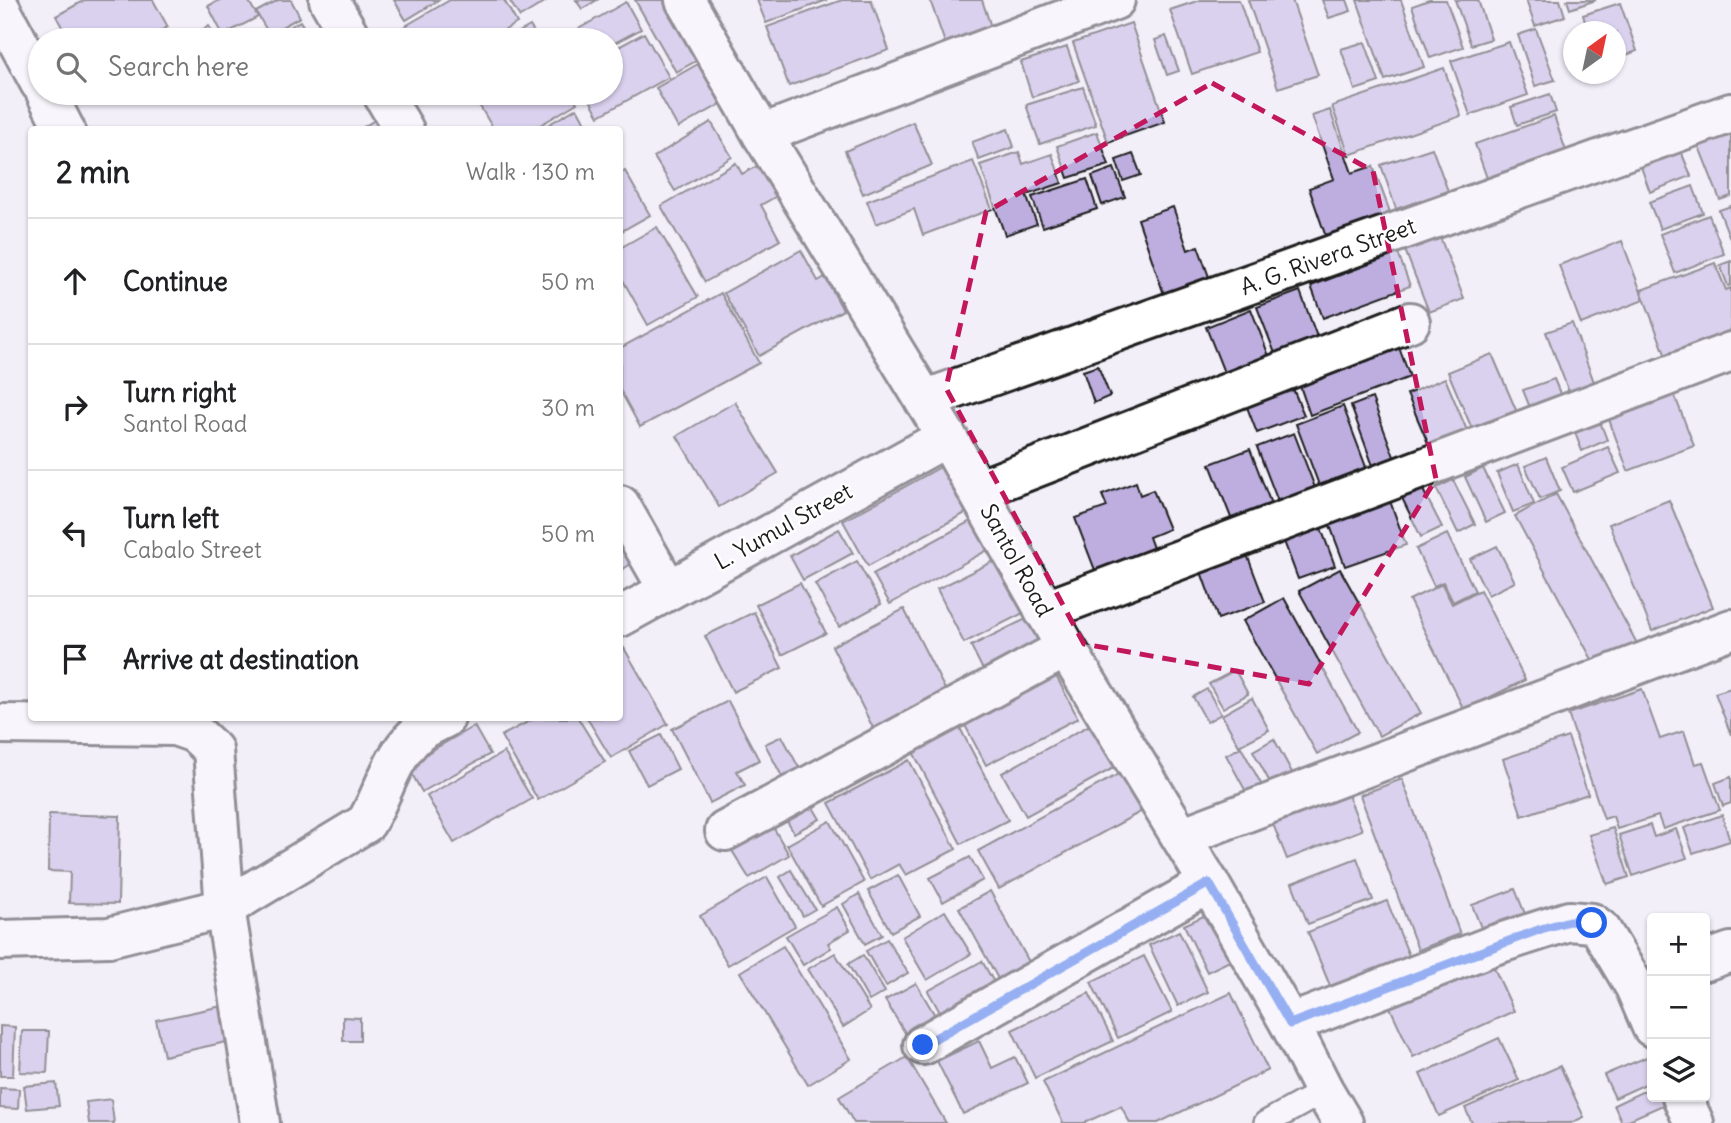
<!DOCTYPE html>
<meta charset="utf-8">
<style>
body{margin:0;font-family:Delius,sans-serif;background:#f2f2f2;color:#202124}
.controls{position:absolute;right:21px;bottom:21px;display:grid;overflow:hidden;border-radius:7px;box-shadow:0 2px 5px #0004}
.controls button{width:63px;height:63px;display:grid;place-items:center;padding:0;border:0;border-bottom:2px solid #e0e0e0;background:#fff;color:#202124;font:35px sans-serif}
.compass{position:absolute;left:1563px;top:21px;width:63px;height:63px;border-radius:50%;background:#fff;box-shadow:0 2px 5px #0004;rotate:33deg}
.stop{position:absolute;width:21px;height:21px;margin:-16px;border:5px solid #2563eb;border-radius:50%;background:#fff}
.stop.end{background:#2563eb;border-color:#fff;box-shadow:0 2px 7px #0008}
.list{margin:0;padding:0;list-style:none}
h2{display:flex;justify-content:space-between;align-items:center;height:91px;margin:0;padding:0 28px;font-size:30px}
h2 small{font-size:23px;font-weight:400;color:#757577}
.list li{display:grid;grid-template-columns:46px 1fr auto;gap:21px;align-items:center;box-sizing:border-box;height:126px;padding:0 28px;border-top:2px solid #e0e0e0}
.list b{display:block;font-size:26px;white-space:nowrap}
.list p{margin:0;font-size:23px;white-space:nowrap;color:#757577}
.list em{font-size:23px;font-style:normal;color:#757577}
.icon{flex:none;width:38px;height:38px;fill:none;stroke:currentColor;stroke-width:2;stroke-linecap:round;stroke-linejoin:round}
.map{position:relative;flex:none;width:1731px;height:1123px;overflow:hidden}
.search{position:absolute;background:#fff;box-shadow:0 2px 5px #0004;left:28px;top:28px;width:595px;height:77px;display:flex;align-items:center;gap:18px;box-sizing:border-box;padding:0 24px;border-radius:38px;color:#757577;font-size:26px}
.panel{position:absolute;background:#fff;box-shadow:0 2px 5px #0004;left:28px;top:126px;width:595px;height:595px;border-radius:7px}
.map>svg:first-child{display:block}
.building{fill:#bdaedf;stroke:#1c1c1c;stroke-width:2}
.lines{fill:none;stroke-linecap:round;stroke-linejoin:round}
.lane-casing{stroke:#1c1c1c;stroke-width:28}
.street-casing{stroke:#1c1c1c;stroke-width:44}
.lane{stroke:#fff;stroke-width:23}
.street{stroke:#fff;stroke-width:38}
.route{stroke:#2563eb;stroke-width:9}
.marked{fill:none;stroke:#c2185b;stroke-width:5;stroke-dasharray:14 9;stroke-linejoin:round}
.labels{text-anchor:middle;dominant-baseline:central;stroke-width:5;stroke-linejoin:round;paint-order:stroke}
.street-label{font-size:23px;fill:#1c1c1c;stroke:#fff}
</style>
<div class="map">
<svg width="1731" height="1123" viewBox="0 0 1731 1123">
<rect width="100%" height="100%" fill="#f2eff9"/>
<filter id="ink" filterUnits="userSpaceOnUse"><feTurbulence type="fractalNoise" baseFrequency=".0143" numOctaves="2"/><feDisplacementMap in="SourceGraphic" scale="14" xChannelSelector="R" yChannelSelector="G"/><feConvolveMatrix kernelMatrix="1 2 1 2 8 2 1 2 1" color-interpolation-filters="sRGB"/></filter>
<g filter="url(#ink)">
<g class="building">
<polygon points="85,0 153,0 168,27 143,40 69,40 56,16"/>
<polygon points="220,0 248,0 258,17 223,35 208,6"/>
<polygon points="278,0 291,0 300,17 269,34 256,12"/>
<polygon points="394,0 439,0 406,20"/>
<polygon points="450,0 504,0 517,23 488,40 400,40 395,32"/>
<polygon points="509,0 548,0 520,17"/>
<polygon points="576,0 597,0 582,9"/>
<polygon points="635,0 672,0 703,57 676,72"/>
<polygon points="757,0 827,0 766,23"/>
<polygon points="842,0 871,0 889,50 789,86 767,27"/>
<polygon points="930,0 982,0 991,27 945,43"/>
<polygon points="1200,0 1239,0 1257,52 1192,74 1170,10"/>
<polygon points="1248,0 1292,0 1318,75 1278,88"/>
<polygon points="1322,0 1347,0 1351,11 1329,18"/>
<polygon points="1357,0 1401,0 1424,67 1385,80"/>
<polygon points="1429,0 1446,0 1463,47 1430,58 1412,6"/>
<polygon points="1455,0 1478,0 1491,39 1471,45"/>
<polygon points="1526,0 1560,0 1565,16 1535,26"/>
<polygon points="1567,0 1596,0 1570,9"/>
<polygon points="626,2 641,29 611,45 611,40 559,40"/>
<polygon points="1620,3 1637,51 1616,59 1616,32 1588,32 1583,15"/>
<polygon points="300,21 312,40 267,40"/>
<polygon points="1131,23 1165,122 1108,142 1073,43"/>
<polygon points="209,26 217,40 182,40"/>
<polygon points="530,26 539,40 505,40"/>
<polygon points="1536,29 1555,80 1535,86 1518,35"/>
<polygon points="644,33 669,77 599,116 586,93 611,93 611,51"/>
<polygon points="1166,36 1179,71 1167,75 1155,40"/>
<polygon points="1365,42 1379,82 1355,90 1341,49"/>
<polygon points="1509,42 1528,95 1470,115 1451,61"/>
<polygon points="1067,47 1079,81 1032,97 1021,62"/>
<polygon points="705,60 728,100 678,128 656,88"/>
<polygon points="1444,68 1461,116 1349,155 1332,106"/>
<polygon points="1083,87 1096,125 1040,144 1026,105"/>
<polygon points="472,93 571,93 577,103 532,130 494,130"/>
<polygon points="1550,94 1556,112 1517,125 1511,107"/>
<polygon points="577,108 589,130 539,130"/>
<polygon points="1330,110 1352,173 1373,166 1391,215 1326,237 1309,188 1334,179 1312,116"/>
<polygon points="384,114 393,130 359,130"/>
<polygon points="1554,116 1567,154 1488,181 1475,144"/>
<polygon points="711,122 732,157 675,191 654,157"/>
<polygon points="913,122 932,165 863,194 845,151"/>
<polygon points="1008,129 1014,147 979,160 972,142"/>
<polygon points="1731,131 1731,196 1720,200 1698,144"/>
<polygon points="1097,132 1109,165 1068,178 1057,146"/>
<polygon points="1432,148 1448,191 1396,209 1381,165"/>
<polygon points="1680,149 1691,176 1650,192 1640,164"/>
<polygon points="1019,152 1023,164 1052,154 1062,183 1026,195 1037,224 1005,235 980,165"/>
<polygon points="1133,154 1141,175 1123,181 1116,160"/>
<polygon points="973,161 992,209 923,235 914,209 876,224 867,201"/>
<polygon points="736,163 742,174 759,165 777,196 761,205 780,240 705,282 661,206"/>
<polygon points="1114,168 1125,197 1102,205 1092,176"/>
<polygon points="625,171 650,215 620,232 620,173"/>
<polygon points="1087,179 1097,209 1043,227 1032,197"/>
<polygon points="1693,186 1703,213 1660,229 1649,202"/>
<polygon points="1731,206 1731,241 1719,210"/>
<polygon points="1173,207 1188,250 1198,246 1214,291 1168,306 1138,219"/>
<polygon points="1709,215 1724,254 1675,273 1660,234"/>
<polygon points="657,227 698,297 648,325 620,275 620,248"/>
<polygon points="1440,237 1464,299 1429,312 1405,250"/>
<polygon points="1622,241 1644,300 1581,324 1559,265"/>
<polygon points="801,250 818,281 825,277 843,310 759,356 724,293"/>
<polygon points="1398,253 1410,286 1323,318 1311,286"/>
<polygon points="1731,261 1731,285 1728,286 1720,265"/>
<polygon points="1715,263 1726,290 1731,288 1731,338 1668,362 1641,290"/>
<polygon points="1300,291 1320,345 1278,361 1257,307"/>
<polygon points="721,293 759,363 640,427 620,390 620,348"/>
<polygon points="1251,309 1272,364 1227,380 1206,327"/>
<polygon points="1572,323 1597,390 1572,400 1546,332"/>
<polygon points="1398,345 1410,377 1310,415 1299,383"/>
<polygon points="1492,354 1519,417 1475,436 1448,372"/>
<polygon points="1098,366 1110,396 1094,403 1083,371"/>
<polygon points="1445,378 1471,440 1433,455 1407,394"/>
<polygon points="1554,379 1564,403 1533,415 1523,390"/>
<polygon points="1293,389 1304,415 1257,433 1247,407"/>
<polygon points="1673,391 1694,446 1628,471 1607,414"/>
<polygon points="1372,398 1398,467 1376,474 1351,406"/>
<polygon points="735,402 778,473 719,507 677,436"/>
<polygon points="1343,406 1369,475 1322,493 1296,424"/>
<polygon points="1599,419 1607,440 1582,451 1574,430"/>
<polygon points="1294,433 1319,498 1282,512 1257,447"/>
<polygon points="1608,447 1620,473 1573,492 1562,467"/>
<polygon points="1250,449 1274,512 1235,528 1210,464"/>
<polygon points="1546,457 1560,491 1540,499 1525,466"/>
<polygon points="946,464 971,510 868,566 843,521"/>
<polygon points="1518,464 1534,504 1513,512 1497,473"/>
<polygon points="1483,468 1505,513 1486,522 1465,477"/>
<polygon points="1453,480 1475,524 1458,533 1436,488"/>
<polygon points="1136,482 1140,495 1153,490 1169,529 1149,537 1153,548 1095,570 1075,518 1107,507 1102,495"/>
<polygon points="1422,488 1442,527 1421,537 1402,498"/>
<polygon points="1386,490 1406,545 1345,566 1325,512"/>
<polygon points="1556,494 1639,647 1597,669 1515,516"/>
<polygon points="1669,500 1713,607 1652,631 1609,524"/>
<polygon points="1315,512 1335,566 1298,579 1278,525"/>
<polygon points="976,518 991,548 890,604 873,574"/>
<polygon points="839,529 853,553 803,580 790,556"/>
<polygon points="1447,534 1475,591 1453,602 1443,582 1434,586 1416,549"/>
<polygon points="620,544 631,564 620,571"/>
<polygon points="1497,546 1515,582 1488,595 1470,559"/>
<polygon points="1246,552 1265,602 1218,619 1200,569"/>
<polygon points="1004,556 1031,609 964,643 937,589"/>
<polygon points="857,561 881,604 839,627 815,584"/>
<polygon points="1340,569 1421,713 1379,736 1299,591"/>
<polygon points="800,583 826,633 782,655 756,605"/>
<polygon points="1442,584 1452,604 1480,590 1525,680 1464,710 1409,600"/>
<polygon points="1284,598 1358,732 1317,754 1243,621"/>
<polygon points="904,609 953,705 880,742 832,646"/>
<polygon points="754,612 782,668 733,692 705,636"/>
<polygon points="1030,617 1045,646 986,676 971,646"/>
<polygon points="624,648 668,724 611,758 587,718 620,718 620,651"/>
<polygon points="1051,666 1078,718 986,765 959,714"/>
<polygon points="1235,670 1248,694 1223,708 1209,684"/>
<polygon points="1731,688 1731,735 1715,693"/>
<polygon points="1207,689 1221,714 1207,722 1193,697"/>
<polygon points="1642,689 1660,739 1684,731 1695,764 1703,762 1720,810 1663,829 1658,816 1617,829 1613,816 1604,819 1568,714"/>
<polygon points="1252,698 1269,730 1239,746 1222,715"/>
<polygon points="728,701 759,760 737,771 745,785 710,803 672,729"/>
<polygon points="535,718 578,718 605,762 538,800 501,736"/>
<polygon points="1093,723 1117,766 1026,816 1002,773"/>
<polygon points="474,726 490,754 422,792 407,765"/>
<polygon points="960,728 1008,820 961,844 913,752"/>
<polygon points="661,735 678,769 647,785 629,751"/>
<polygon points="782,736 805,779 788,788 765,744"/>
<polygon points="1568,737 1588,794 1522,816 1503,759"/>
<polygon points="1274,739 1294,776 1273,788 1253,751"/>
<polygon points="1241,747 1265,791 1250,799 1226,755"/>
<polygon points="504,752 532,799 454,843 427,796"/>
<polygon points="909,760 956,849 906,875 899,864 870,880 829,803"/>
<polygon points="1122,772 1144,810 999,889 978,851"/>
<polygon points="1731,777 1731,803 1723,806 1715,783"/>
<polygon points="1402,779 1460,934 1418,950 1360,795"/>
<polygon points="1346,790 1362,830 1287,859 1271,819"/>
<polygon points="811,804 820,819 794,833 785,818"/>
<polygon points="49,814 120,816 118,904 69,903 70,872 48,871"/>
<polygon points="1722,815 1730,841 1693,853 1684,828"/>
<polygon points="830,821 864,882 821,906 787,845"/>
<polygon points="772,825 789,855 749,878 731,849"/>
<polygon points="1650,825 1654,837 1676,829 1687,858 1633,876 1619,835"/>
<polygon points="1613,828 1629,877 1607,884 1589,835"/>
<polygon points="970,857 983,880 943,902 930,878"/>
<polygon points="1357,858 1373,900 1308,924 1292,883"/>
<polygon points="791,870 815,909 803,916 780,877"/>
<polygon points="898,875 920,916 891,932 868,891"/>
<polygon points="767,877 795,926 728,965 700,916"/>
<polygon points="1515,889 1527,919 1484,935 1472,905"/>
<polygon points="990,891 1033,969 1002,986 959,908"/>
<polygon points="859,894 882,935 865,944 843,904"/>
<polygon points="1387,901 1409,956 1330,986 1308,932"/>
<polygon points="837,907 850,930 828,943 831,948 803,965 786,936"/>
<polygon points="945,911 971,954 927,980 902,937"/>
<polygon points="1212,912 1234,959 1207,972 1184,925"/>
<polygon points="1179,931 1208,992 1178,1006 1149,945"/>
<polygon points="887,939 908,973 886,986 866,951"/>
<polygon points="783,946 851,1059 808,1085 740,972"/>
<polygon points="835,953 870,1010 843,1027 808,969"/>
<polygon points="863,955 885,992 869,1001 848,964"/>
<polygon points="1144,956 1172,1012 1118,1038 1091,982"/>
<polygon points="1489,957 1514,1011 1413,1057 1388,1003"/>
<polygon points="982,961 1000,993 946,1023 928,991"/>
<polygon points="916,983 940,1024 910,1041 885,1000"/>
<polygon points="1089,993 1113,1041 1035,1078 1012,1030"/>
<polygon points="1231,993 1268,1070 1158,1123 1130,1123 1121,1106 1084,1123 1063,1123 1043,1082"/>
<polygon points="227,1005 235,1040 164,1056 156,1020"/>
<polygon points="343,1017 360,1018 360,1041 343,1041"/>
<polygon points="0,1026 15,1027 13,1076 0,1076"/>
<polygon points="22,1031 49,1031 47,1073 20,1072"/>
<polygon points="1499,1038 1519,1080 1439,1116 1420,1074"/>
<polygon points="979,1041 992,1068 1015,1057 1028,1083 963,1114 937,1061"/>
<polygon points="1649,1056 1652,1063 1652,1081 1615,1098 1604,1075"/>
<polygon points="907,1057 946,1123 854,1123 839,1097"/>
<polygon points="1560,1066 1584,1117 1571,1123 1472,1123 1465,1108"/>
<polygon points="56,1083 59,1106 27,1109 24,1086"/>
<polygon points="1652,1087 1652,1097 1670,1097 1672,1101 1622,1123 1614,1105"/>
<polygon points="0,1088 19,1089 18,1109 0,1108"/>
<polygon points="111,1099 114,1123 89,1123 86,1102"/>
</g>
<g class="lines">
<g class="lane-casing">
<polyline id="lane" points="1266,1123 1324,1091"/>
</g>
<g class="street-casing">
<g id="street">
<polyline points="329,0 352,40"/>
<polyline points="685,0 762,134 947,437 1066,648 1209,883 1290,1024 1324,1091 1343,1123"/>
<polyline points="0,8 40,83"/>
<polyline points="46,93 65,130"/>
<polyline points="382,93 404,130"/>
<polyline points="762,134 1115,0"/>
<polyline points="924,400 1731,113"/>
<polyline points="978,490 1410,322"/>
<polyline points="620,505 668,589"/>
<polyline points="1044,611 1731,352"/>
<polyline points="620,617 947,437"/>
<polyline points="0,724 175,726 195,733 213,750 225,908 260,1123"/>
<polyline points="725,831 1066,648"/>
<polyline points="1181,837 1731,629"/>
<path d="M0 940 109 937 225 908 366 823C384 794 390 759 416 735 423 728 436 723 445 718"/>
<polyline points="1705,961 1731,952"/>
<polyline points="1290,1024 1494,945 1569,921 1592,923 1601,930 1635,987 1652,1027"/>
<polyline points="923,1045 1209,883"/>
<polyline points="1682,1097 1694,1123"/>
</g>
</g>
<use href="#lane" class="lane"/>
<use href="#street" class="street"/>
</g>
</g>
<g class="lines" filter="url(#ink)">
<polyline class="route" points="923,1045 1209,883 1290,1024 1541,929 1569,921 1592,923"/>
</g>
<path d="M0 0H1731V1123H0ZM1212 83 1373 171 1436 479 1309 684 1084 644 946 388 986 212Z" fill="#f2eff9" fill-opacity=".55" fill-rule="evenodd"/>
<path class="marked" d="M1212 83 1373 171 1436 479 1309 684 1084 644 946 388 986 212Z"/>
<g class="labels">
<g class="street-label">
<text transform="translate(1328 256) rotate(-20)">A. G. Rivera Street</text>
<text transform="translate(783 526) rotate(-29)">L. Yumul Street</text>
<text transform="translate(1017 560) rotate(61)">Santol Road</text>
</g>
</g>
</svg>
<div class="controls">
<button>+</button>
<button>−</button>
<button><svg class="icon" aria-label="layers" viewBox="0 0 24 24"><path d="M12 4l9 5-9 5-9-5zM3 14l9 5 9-5"/></svg></button>
</div>
<svg class="compass" viewBox="-18 -18 36 36"><path d="M0-13l5 13h-10z" fill="#e53935"/><path d="M0 13l5-13h-10z" fill="#757577"/></svg>
<div class="stop" style="left:1592px;top:923px"></div>
<div class="stop end" style="left:923px;top:1045px"></div>
<div class="search"><svg class="icon" aria-label="search" viewBox="0 0 24 24"><circle cx="10" cy="10" r="6"/><path d="M15 15l6 6"/></svg>Search here</div>
<section class="panel">
<h2>2 min<small>Walk · 130 m</small></h2>
<ul class="list">
<li><svg class="icon" aria-label="ahead" viewBox="0 0 24 24"><path d="M12 20V5M6 11l6-6 6 6"/></svg><div><b>Continue</b></div><em>50 m</em></li>
<li><svg class="icon" aria-label="right" viewBox="0 0 24 24"><path d="M7 20v-9h11M14 6l5 5-5 5"/></svg><div><b>Turn right</b><p>Santol Road</p></div><em>30 m</em></li>
<li><svg class="icon" aria-label="left" viewBox="0 0 24 24"><path d="M17 20v-9H6M10 6l-5 5 5 5"/></svg><div><b>Turn left</b><p>Cabalo Street</p></div><em>50 m</em></li>
<li><svg class="icon" aria-label="arrive" viewBox="0 0 24 24"><path d="M6 21V4h12l-3 4 3 4H6"/></svg><div><b>Arrive at destination</b></div></li>
</ul>
</section>
</div>
